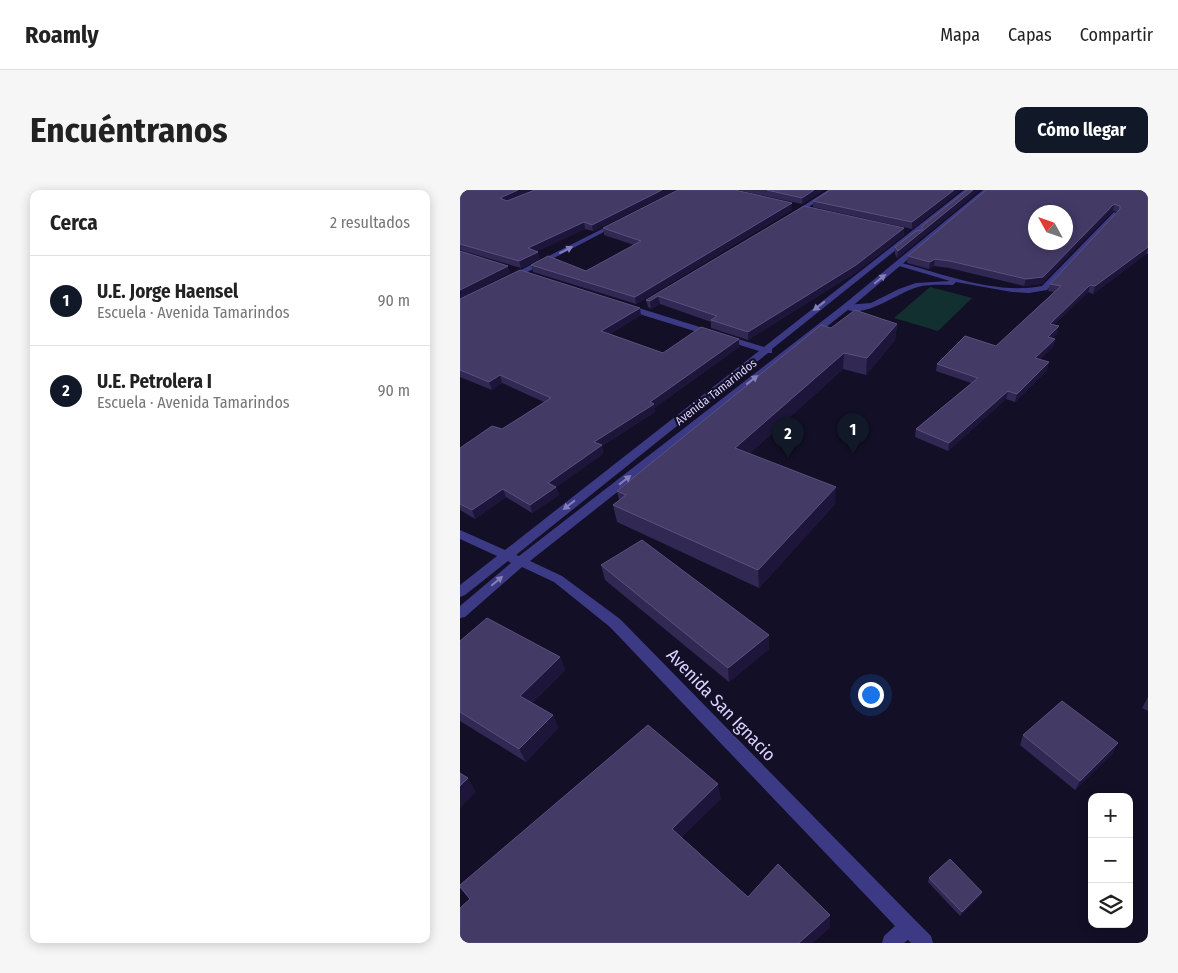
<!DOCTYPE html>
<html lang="es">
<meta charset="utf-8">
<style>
body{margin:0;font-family:"Fira Sans Condensed",sans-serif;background:#f6f6f6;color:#222}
.controls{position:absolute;right:15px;bottom:15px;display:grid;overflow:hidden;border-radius:10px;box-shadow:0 2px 12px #0003}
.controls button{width:45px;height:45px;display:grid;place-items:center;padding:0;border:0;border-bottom:1px solid #e0e0e0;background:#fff;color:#222;font:25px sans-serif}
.compass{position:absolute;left:568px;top:15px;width:45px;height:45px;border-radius:50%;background:#fff;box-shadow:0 2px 12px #0003;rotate:310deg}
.you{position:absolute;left:410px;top:504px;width:18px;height:18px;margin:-12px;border:4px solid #fff;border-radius:50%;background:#1a73e8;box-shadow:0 0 0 8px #1a73e833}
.badge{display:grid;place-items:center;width:32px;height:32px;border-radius:50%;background:#111827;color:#fff;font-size:16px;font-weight:700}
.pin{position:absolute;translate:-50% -41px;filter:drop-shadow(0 1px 2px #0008)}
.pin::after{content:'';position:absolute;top:26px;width:18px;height:15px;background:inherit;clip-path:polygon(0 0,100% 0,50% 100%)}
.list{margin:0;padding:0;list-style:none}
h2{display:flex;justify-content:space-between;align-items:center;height:65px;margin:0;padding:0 20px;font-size:21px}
h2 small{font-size:16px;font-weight:400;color:#767676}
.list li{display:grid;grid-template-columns:32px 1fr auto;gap:15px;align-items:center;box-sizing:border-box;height:90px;padding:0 20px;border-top:1px solid #e0e0e0}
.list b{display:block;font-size:19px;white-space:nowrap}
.list p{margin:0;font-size:16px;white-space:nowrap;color:#767676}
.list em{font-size:16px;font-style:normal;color:#767676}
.icon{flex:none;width:28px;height:28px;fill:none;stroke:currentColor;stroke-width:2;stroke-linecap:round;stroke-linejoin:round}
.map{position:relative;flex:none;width:688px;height:753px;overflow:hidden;border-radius:10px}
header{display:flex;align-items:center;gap:30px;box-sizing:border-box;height:70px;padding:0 25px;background:#fff;border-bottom:1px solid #e0e0e0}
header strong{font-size:24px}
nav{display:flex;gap:28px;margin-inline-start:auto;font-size:18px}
.intro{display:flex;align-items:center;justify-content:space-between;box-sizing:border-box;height:120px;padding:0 30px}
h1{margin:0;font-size:35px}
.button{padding:12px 22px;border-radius:10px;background:#111827;color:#fff;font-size:18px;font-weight:700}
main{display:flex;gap:30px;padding:0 30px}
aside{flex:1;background:#fff;border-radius:10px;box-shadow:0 2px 12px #0003}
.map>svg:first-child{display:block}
.green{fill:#12302f}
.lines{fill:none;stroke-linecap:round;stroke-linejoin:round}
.service{fill:#3d3a85;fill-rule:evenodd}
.minor{fill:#3d3a85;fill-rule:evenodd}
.wall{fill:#312854}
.shaded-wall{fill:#1d163a}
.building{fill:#433a66;stroke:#5a527e;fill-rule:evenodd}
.oneway{fill:#837fbc}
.labels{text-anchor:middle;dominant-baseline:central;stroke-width:4.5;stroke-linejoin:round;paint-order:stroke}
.far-street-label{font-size:12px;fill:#d9d4ff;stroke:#130f26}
.near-street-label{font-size:18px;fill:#d9d4ff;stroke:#130f26}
</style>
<header>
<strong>Roamly</strong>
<nav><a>Mapa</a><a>Capas</a><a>Compartir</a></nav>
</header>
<div class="intro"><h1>Encuéntranos</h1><a class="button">Cómo llegar</a></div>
<main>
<aside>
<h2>Cerca<small>2 resultados</small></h2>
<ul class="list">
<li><span class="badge">1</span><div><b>U.E. Jorge Haensel</b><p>Escuela · Avenida Tamarindos</p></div><em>90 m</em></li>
<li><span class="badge">2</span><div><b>U.E. Petrolera I</b><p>Escuela · Avenida Tamarindos</p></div><em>90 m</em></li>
</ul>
</aside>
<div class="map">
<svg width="688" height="753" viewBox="0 0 688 753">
<rect width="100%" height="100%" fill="#130f26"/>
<polygon class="green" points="470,97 512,108 478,141 434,128"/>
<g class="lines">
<path class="service" d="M654 22 657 24 656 25 587 100 569 103 552 102 496 92 493 95C482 95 469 94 458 97 437 102 403 132 382 117L386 115 411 113 439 99 456 93 490 91 436 75 435 74 438 72C484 84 534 105 582 96Z"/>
<g class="minor">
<polygon points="368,0 376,0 334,26 329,25"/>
<polygon points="504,0 511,0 312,159 312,163 308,163 56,365 59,366 383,115 523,0 530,0 389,119 70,371 102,386 160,429 455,730 471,746 473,753 451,753 448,750 444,753 422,753 424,746 435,736 150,437 94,392 62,377 5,427 0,428 0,416 51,373 48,371 5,405 0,407 0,395 37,366 0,349 0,340 45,360 299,161 163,119 163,115 169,115 304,157"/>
<polygon points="156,32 161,33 52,90 45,88"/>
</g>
</g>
<g class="wall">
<polygon points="0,0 74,0 63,5 215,0 133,41 125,39 77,61 80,69 61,78 0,60"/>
<polygon points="278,0 364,0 342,14"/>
<polygon points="501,0 452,39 353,17 353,11"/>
<polygon points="507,0 520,0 437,68 435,64 435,57 461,40 462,36"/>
<polygon points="688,0 688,64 686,64 633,104 628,102 594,135 597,144 592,148 595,149 593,157 580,169 587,180 555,212 546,209 488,261 455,247 456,239 511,193 476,181 477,174 536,156 594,102 588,101 590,94 657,22 653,21 581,94 564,96 489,78 474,76 469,79 447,73 448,66"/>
<polygon points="332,13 332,20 176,114 73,82 71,75 126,81 174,55 144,45 143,38"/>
<polygon points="344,16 444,45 395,83 288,150 251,138 251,132 200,114 191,119 188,117 186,110"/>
<polygon points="0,109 181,125 150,144 203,163 279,157 194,218 195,222 142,256 143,264 96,297 99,305 72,323 46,307 15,329 0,320 0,258 42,239 84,212 42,193 32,200 0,187"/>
<polygon points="437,134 435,150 406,185 383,179 289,264 375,314 299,398 157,332 153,315 159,310 157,301 371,138"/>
<polygon points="141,375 309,459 269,492 145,390"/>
<polygon points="0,451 100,467 105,480 72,513 93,525 98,538 66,572 0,531"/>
<polygon points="688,507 688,521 682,518"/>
<polygon points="563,545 653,563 615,600 560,555"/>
<polygon points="469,688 522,702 520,706 500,726 468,692"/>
</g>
<g class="shaded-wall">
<polygon points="58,0 74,0 42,14 40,8"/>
<polygon points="202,0 215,0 133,41 132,35"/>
<polygon points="354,0 364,0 342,14 342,8"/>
<polygon points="494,0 501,0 452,39 452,32"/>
<polygon points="513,0 520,0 437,68 438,61"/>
<polygon points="332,13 332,20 176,114 175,107"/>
<polygon points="654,14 653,21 581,94 564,96 566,89"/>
<polygon points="124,32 125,39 70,65 68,58"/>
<polygon points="444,38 444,45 395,83 288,150 288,142"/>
<polygon points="688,57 686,64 633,104 635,96"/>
<polygon points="78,62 80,69 61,78 59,71"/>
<polygon points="475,69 474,76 469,79 470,72"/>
<polygon points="48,76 50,83 0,109 0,100"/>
<polygon points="630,95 628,102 588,141 590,134"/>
<polygon points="198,106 200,114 191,119 190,111"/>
<polygon points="180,118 181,125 143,148 141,141"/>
<polygon points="437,134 435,150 406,185 407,168"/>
<polygon points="599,136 597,144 586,154 588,147"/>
<polygon points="279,149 279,157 194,218 195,222 142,256 143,264 91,301 88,293 134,252"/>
<polygon points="595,149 593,157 573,176 575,168"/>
<polygon points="384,163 383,179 277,275 275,258"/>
<polygon points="589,172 587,180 555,212 557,204"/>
<polygon points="40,185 42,193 32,200 29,192"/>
<polygon points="548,201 546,209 488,261 489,253"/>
<polygon points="96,297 99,305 72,323 70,315"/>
<polygon points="376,297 375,314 299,398 298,380"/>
<polygon points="43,299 46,307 15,329 12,320"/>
<polygon points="309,445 309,459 269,492 268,478"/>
<polygon points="100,467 105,480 66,519 60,506"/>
<polygon points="93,525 98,538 66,572 59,559"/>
<polygon points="658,553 653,563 615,600 620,591"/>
<polygon points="8,588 16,602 0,618 0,596"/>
<polygon points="258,594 261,609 216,653 212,639"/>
<polygon points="522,702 520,706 500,726 502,722"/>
<polygon points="370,725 370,738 353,753 339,753"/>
</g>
<g class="building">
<polygon points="0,0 58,0 40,8 47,11 75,0 202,0 132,35 124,32 68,58 78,62 59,71 0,54"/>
<polygon points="218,0 275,0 332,13 175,107 71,75 88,66 126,81 181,51 143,38"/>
<polygon points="307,0 354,0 342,8"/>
<polygon points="370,0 494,0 452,32 353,11"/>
<polygon points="507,0 513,0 438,61 435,57 456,41 462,40 462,36"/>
<path d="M526 0H688V57L635 96 630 95 590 134 599 136 588 147 595 149 575 168 589 172 557 204 548 201 489 253 456 239 518 188 477 174 505 146 536 156 601 96 590 94 660 19V16L654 14 583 87 566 89 490 71 475 69 470 72 448 66ZM576 22H606V52H576Z"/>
<polygon points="344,16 444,38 396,75 288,142 251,130 257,126 198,106 190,111 186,110"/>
<polygon points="0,61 48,76 0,100"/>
<polygon points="60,80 180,118 141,141 203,163 241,137 279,149 190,212 194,214 134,252 142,255 88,293 96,297 70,315 43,299 12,320 0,314 0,258 32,236 42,239 91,208 40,185 29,192 0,180 0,109"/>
<polygon points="395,120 437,134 407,168 384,163 275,258 376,297 298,380 153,315 166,305 157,301 361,135 371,138"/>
<polygon points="182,350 309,445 268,478 141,375"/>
<polygon points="27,428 100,467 60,506 93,525 59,559 0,522 0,451"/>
<polygon points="602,511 658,553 620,591 563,545"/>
<polygon points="188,535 258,594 212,639 288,707 318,674 370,725 339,753 0,753 0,718 10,709 0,697 0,695"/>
<polygon points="0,583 8,588 0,596"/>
<polygon points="490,669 522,702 502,722 469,688"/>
</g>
<defs><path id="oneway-solid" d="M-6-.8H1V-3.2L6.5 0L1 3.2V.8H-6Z" transform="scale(1.25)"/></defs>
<g class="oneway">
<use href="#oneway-solid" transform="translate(106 60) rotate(-27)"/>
<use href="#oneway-solid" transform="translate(420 89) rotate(-39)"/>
<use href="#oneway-solid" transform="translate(359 116) rotate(142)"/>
<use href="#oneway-solid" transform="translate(292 190) rotate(-38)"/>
<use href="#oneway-solid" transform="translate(165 290) rotate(-38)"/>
<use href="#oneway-solid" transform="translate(109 315) rotate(142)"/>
<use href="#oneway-solid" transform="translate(37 391) rotate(-40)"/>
</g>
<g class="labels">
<g class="far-street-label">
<text transform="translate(256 202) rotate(-38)">Avenida Tamarindos</text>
</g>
<g class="near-street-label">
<text transform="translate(261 515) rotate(46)">Avenida San Ignacio</text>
</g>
</g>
</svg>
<div class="controls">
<button>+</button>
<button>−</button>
<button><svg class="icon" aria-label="layers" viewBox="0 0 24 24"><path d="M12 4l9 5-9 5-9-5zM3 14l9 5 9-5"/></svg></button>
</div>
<svg class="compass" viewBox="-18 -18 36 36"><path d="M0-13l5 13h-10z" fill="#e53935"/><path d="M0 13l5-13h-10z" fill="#767676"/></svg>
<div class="you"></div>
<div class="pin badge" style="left:393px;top:264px">1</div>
<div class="pin badge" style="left:328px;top:268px">2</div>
</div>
</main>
